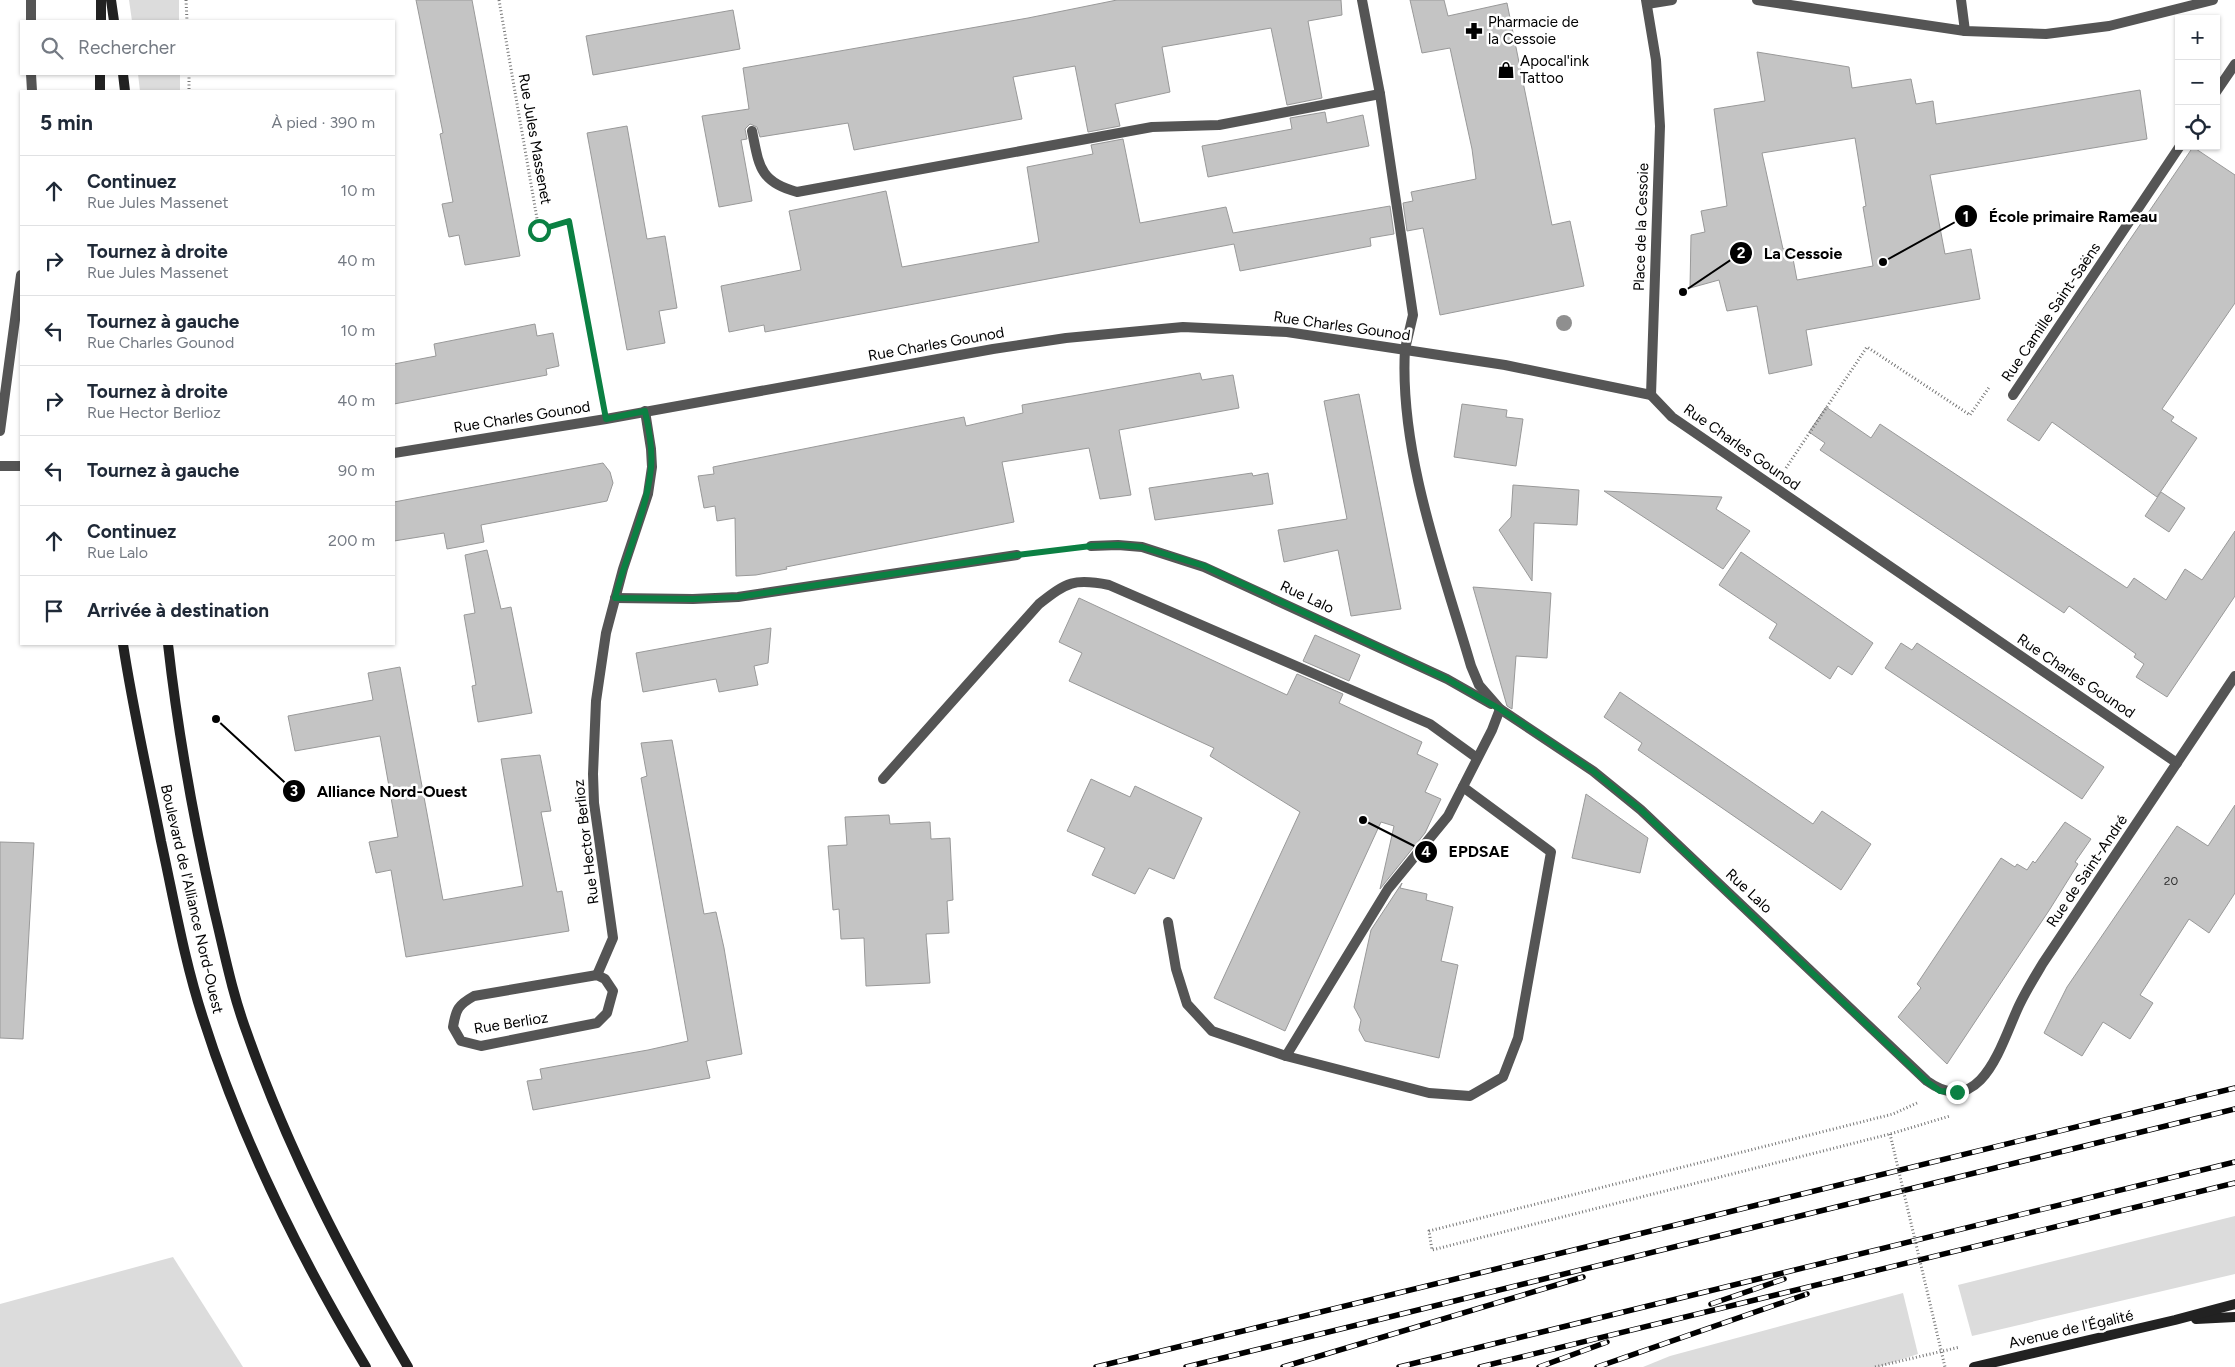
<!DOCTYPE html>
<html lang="fr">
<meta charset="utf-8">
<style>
body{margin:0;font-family:Figtree,sans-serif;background:#f6f6f7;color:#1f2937}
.controls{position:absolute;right:15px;top:15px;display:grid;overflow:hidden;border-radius:0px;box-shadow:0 1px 4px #0004}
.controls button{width:45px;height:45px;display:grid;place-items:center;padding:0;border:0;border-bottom:1px solid #e0e1e3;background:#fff;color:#1f2937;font:25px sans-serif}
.stop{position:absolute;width:15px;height:15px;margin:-11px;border:4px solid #0b8043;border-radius:50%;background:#fff}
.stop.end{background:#0b8043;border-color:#fff;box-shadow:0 1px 5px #0008}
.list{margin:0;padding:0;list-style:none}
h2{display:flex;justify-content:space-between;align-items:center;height:65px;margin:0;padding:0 20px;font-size:21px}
h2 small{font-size:16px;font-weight:400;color:#747a83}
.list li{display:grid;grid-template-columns:32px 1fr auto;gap:15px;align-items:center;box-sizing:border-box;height:70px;padding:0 20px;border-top:1px solid #e0e1e3}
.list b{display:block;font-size:19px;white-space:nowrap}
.list p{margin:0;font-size:16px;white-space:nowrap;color:#747a83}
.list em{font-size:16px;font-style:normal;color:#747a83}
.icon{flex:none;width:28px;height:28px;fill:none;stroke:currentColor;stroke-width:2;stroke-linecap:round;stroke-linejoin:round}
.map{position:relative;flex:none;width:2235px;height:1367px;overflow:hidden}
.search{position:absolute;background:#fff;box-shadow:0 1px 4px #0004;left:20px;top:20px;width:375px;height:55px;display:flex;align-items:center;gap:12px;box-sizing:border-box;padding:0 18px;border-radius:0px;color:#747a83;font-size:19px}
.panel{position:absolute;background:#fff;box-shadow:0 1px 4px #0004;left:20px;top:90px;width:375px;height:555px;border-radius:0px}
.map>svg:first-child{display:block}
.green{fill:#dcdcdc}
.building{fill:#c4c4c4;stroke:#999;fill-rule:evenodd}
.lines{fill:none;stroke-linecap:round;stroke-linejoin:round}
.path{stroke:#777;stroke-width:3;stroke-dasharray:1 2.5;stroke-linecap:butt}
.lane{stroke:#555;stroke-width:10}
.street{stroke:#555;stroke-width:10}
.secondary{stroke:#222;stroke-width:10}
.rail-casing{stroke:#000;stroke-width:5.5}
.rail{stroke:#fff;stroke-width:4;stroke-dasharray:11;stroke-linecap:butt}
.path-bridge{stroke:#777;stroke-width:3;stroke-dasharray:1 2.5;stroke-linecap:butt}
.tree{fill:#8f8f8f}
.route{stroke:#0b8043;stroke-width:6}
.labels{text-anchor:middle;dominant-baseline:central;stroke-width:5;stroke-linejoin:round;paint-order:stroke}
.number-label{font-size:12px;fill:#313131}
.poi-label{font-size:15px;fill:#000;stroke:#fff;text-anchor:start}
.street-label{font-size:15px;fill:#000;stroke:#fff}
.leader{fill:none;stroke:#000;stroke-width:2}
.callout-dot{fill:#000;stroke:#fff;stroke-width:2}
.mark-label{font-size:15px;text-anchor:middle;font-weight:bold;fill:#fff}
.callout-label{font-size:16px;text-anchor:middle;font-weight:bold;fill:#000;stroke:#fff;stroke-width:5;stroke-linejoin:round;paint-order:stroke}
</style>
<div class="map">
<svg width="2235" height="1367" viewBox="0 0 2235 1367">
<rect width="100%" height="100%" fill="#fff"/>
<g class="green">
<polygon points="129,0 179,0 179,21 132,21"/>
<polygon points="138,74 180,74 180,91 140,91"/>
<polygon points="2235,1216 2235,1274 1972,1336 1958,1285"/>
<polygon points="173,1257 243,1367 0,1367 0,1304"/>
<polygon points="1903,1293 1918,1354 1879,1367 1643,1367 1670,1356"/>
</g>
<g class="building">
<polygon points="416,0 472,0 520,256 465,265 459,235 449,237 442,204 453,202 440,134 443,133"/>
<polygon points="1117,0 1341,0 1342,15 1308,21 1322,98 1287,105 1271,28 1162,47 1170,92 1115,104 1120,126 1088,132 1075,66 1013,77 1022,119 854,150 848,123 760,137 757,127 750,124 745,129 747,139 741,140 752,201 719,207 702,116 749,109 743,68 1028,18"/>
<polygon points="1410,0 1444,0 1448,16 1507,3 1552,225 1570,221 1584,286 1440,315 1423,228 1407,231 1403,203 1413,201 1411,192 1476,179 1472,149 1450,48 1422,53"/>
<polygon points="733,10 740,49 593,75 586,36"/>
<path d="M1757 52 1849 67 1852 88 1911 79 1916 104 1933 101 1936 124 2140 90 2147 139 1930 175 1945 254 1971 249 1980 299 1806 330 1812 365 1769 374 1757 306 1727 311 1719 280 1690 288 1691 235 1705 232 1701 211 1727 206 1714 109 1765 101ZM1855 138 1866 206 1863 207 1873 266 1797 280 1791 248 1783 249 1762 153Z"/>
<polygon points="1325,112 1327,123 1363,115 1369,146 1208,177 1202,146 1292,129 1290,118"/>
<polygon points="627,126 647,239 665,236 677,308 659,311 665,343 627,350 587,133"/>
<polygon points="1123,139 1140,223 1226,207 1233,233 1390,206 1394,234 1370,238 1371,246 1240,271 1234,244 765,332 764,325 729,332 721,286 801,270 789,211 886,191 902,267 1039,242 1027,167 1093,154 1091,145"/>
<polygon points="2193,147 2235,175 2235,303 2162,409 2174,417 2171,421 2197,438 2157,497 2052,422 2039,441 2007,420"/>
<polygon points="535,324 537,336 553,333 559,366 546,369 547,375 394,404 394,364 436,356 434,344"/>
<polygon points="1200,373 1202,380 1233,375 1239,408 1119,430 1131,495 1100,499 1089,448 1002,462 1014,522 786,567 787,569 756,575 736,576 735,518 717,521 715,506 704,508 698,476 714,474 713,467 964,417 966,426 1023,413 1022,405"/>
<polygon points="1359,394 1401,609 1351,616 1338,550 1284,562 1278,530 1347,519 1324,401"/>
<polygon points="1462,404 1507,410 1506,417 1523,419 1516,466 1454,457"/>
<polygon points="1826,407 1871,438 1880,424 2127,588 2134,578 2166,600 2185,569 2202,580 2235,531 2235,596 2167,697 2136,677 2144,664 2134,657 2136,654 2069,606 2064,613 1820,450 1825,443 1809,432"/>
<polygon points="603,463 610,472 613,483 607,501 481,525 484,542 447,549 444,533 394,541 394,502"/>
<polygon points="1252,473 1253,476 1268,473 1273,504 1155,520 1149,488"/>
<polygon points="1513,485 1579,490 1577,525 1534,523 1532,581 1499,530 1511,517"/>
<polygon points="1604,491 1722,497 1716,509 1750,531 1723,569"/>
<polygon points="2161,492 2185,508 2169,532 2145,516"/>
<polygon points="487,550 501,609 511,607 532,713 478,722 472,686 476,685 464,615 475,613 465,555"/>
<polygon points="1741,552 1873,643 1852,675 1838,666 1830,679 1802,660 1769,638 1777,624 1719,585"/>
<polygon points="1473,587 1551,593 1547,658 1516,656 1512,709 1507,706"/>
<polygon points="1079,598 1287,695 1297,674 1343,694 1339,703 1422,742 1417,754 1438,764 1425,792 1441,799 1425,833 1380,889 1394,826 1381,822 1285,1031 1214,998 1300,812 1210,756 1214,748 1069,681 1082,653 1059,642"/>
<polygon points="771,628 768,663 754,666 758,685 719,692 716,679 643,692 636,653"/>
<polygon points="1315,635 1360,655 1349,681 1303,661"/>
<polygon points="1901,643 1912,650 1917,643 2104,767 2082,799 1885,668"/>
<polygon points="400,667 443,900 523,886 501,759 540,755 551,811 541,812 557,892 562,891 569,931 406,957 391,870 376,873 369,842 398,837 380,736 295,751 288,716 373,700 368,673"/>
<polygon points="1620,692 1813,824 1822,811 1871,844 1841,890 1638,750 1642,743 1604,717"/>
<polygon points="672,740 704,914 716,912 724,948 742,1054 706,1061 710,1078 533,1110 527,1081 542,1079 540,1069 648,1050 688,1041 641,778 647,776 641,743"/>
<polygon points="1091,779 1130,797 1135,786 1202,818 1174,879 1149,868 1135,894 1092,875 1105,848 1067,831"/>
<polygon points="1586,794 1648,838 1640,873 1572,858"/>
<polygon points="2235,805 2235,893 2209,933 2189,919 2140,995 2153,1003 2130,1039 2103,1022 2082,1056 2044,1033 2067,987 2177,826 2208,846"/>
<polygon points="889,815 890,824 930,822 931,839 950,838 953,900 947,901 949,933 926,934 930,983 866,986 864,938 841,939 839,909 833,910 828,846 847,845 845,817"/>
<polygon points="2065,822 2091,839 2075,862 2078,864 2050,909 1947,1064 1898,1017 1921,988 1917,984 2001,858 2015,867 2017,864 2027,870 2033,861 2035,863"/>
<polygon points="0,842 34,843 23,1039 0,1038"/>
<polygon points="1402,883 1400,888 1427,894 1426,900 1453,907 1441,961 1458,965 1439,1058 1365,1041 1359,1030 1361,1020 1354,1007 1371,930"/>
</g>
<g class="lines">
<g class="path">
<polyline points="186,0 187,21"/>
<polyline points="499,0 539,230 569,221 602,396"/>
<polyline points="189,74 189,91"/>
<polyline points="1786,468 1867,347 1970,415 1990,386"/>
<polyline points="1040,552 1068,548"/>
<polyline points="1917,1103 1893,1114 1429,1231 1432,1250 1890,1134 1950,1116"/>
<polyline points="1875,1367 1960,1347"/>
</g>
<g class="lane">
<polyline points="1362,0 1380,94 1413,315 1405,349"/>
<path d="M752 131C759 165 759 182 797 192L1152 127 1219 125 1380 94"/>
<path d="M883 779 1039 604C1067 582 1074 578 1109 585L1430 724 1477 758"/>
<polyline points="1168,922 1176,969 1187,1004 1212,1031 1286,1056 1429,1093 1470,1096 1503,1077 1518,1038 1551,852 1463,787"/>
<polyline points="1286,1056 1388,889 1448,816 1492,730 1500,709"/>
</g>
<g class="street">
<polyline points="31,0 31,21"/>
<polyline points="1646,0 1656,60 1660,126 1651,395"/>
<polyline points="1757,0 1965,31 2046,34 2109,26 2213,0"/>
<polyline points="1961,0 1965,31"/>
<polyline points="1647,4 1672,0"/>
<polyline points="31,74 32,91"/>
<polyline points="2216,92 2235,64"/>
<path d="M1405 349C1399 453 1442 567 1471 666L1479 685 1500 709 1593 771 1641 810 1927 1081C1980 1119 2000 1048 2017 1010 2024 994 2034 978 2043 963L2235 676"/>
<polyline points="2013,395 2180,146"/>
<polyline points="0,431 21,275"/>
<polyline points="394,453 606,419 993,349 1066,338 1183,327 1287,332 1505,365 1651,395 1672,417 2177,763"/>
<polyline points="0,466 21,466"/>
<polyline points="1091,546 1118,545 1142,547 1204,567 1447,679 1491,704"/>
<polyline points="615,598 693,599 738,597 1017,555"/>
<polyline points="597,975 613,938 594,803 593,774 596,701 606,633 623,569 648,494 652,467 651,449 645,411"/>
<path d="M597 975 605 979 613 991 607 1013 597 1023 481 1046 461 1041 453 1027C456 1009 458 1005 474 996Z"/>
</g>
<g class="secondary">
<polyline points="111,0 114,21"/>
<polyline points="101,21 101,0"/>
<polyline points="123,74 125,91"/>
<polyline points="100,91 100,74"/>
<path d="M123 644C133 710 148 775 161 841 174 900 184 960 203 1018 241 1138 301 1259 366 1367"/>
<path d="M168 644C178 734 194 822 214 910 224 951 232 993 247 1033 288 1150 345 1260 408 1367"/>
<polyline points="2196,1319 2235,1317"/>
<polyline points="1974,1367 2175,1320 2235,1304"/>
</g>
<g class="rail-casing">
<g id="rail">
<polyline points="1711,1304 1784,1279"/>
<polyline points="1096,1367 2235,1088"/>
<polyline points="1186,1367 2235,1109"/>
<polyline points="1283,1367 1583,1277"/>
<polyline points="1399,1367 2235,1162"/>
<polyline points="1480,1367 2235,1183"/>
<polyline points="1539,1367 1607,1342"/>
<polyline points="1597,1367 1807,1294"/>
</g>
</g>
<use href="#rail" class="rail"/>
<polyline class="path-bridge" points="1890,1134 1945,1367"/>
</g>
<circle class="tree" cx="1564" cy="323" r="8"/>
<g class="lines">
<path class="route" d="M539 230 569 221 606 419 645 411C649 429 653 449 651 468 647 510 626 556 615 598L693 599 738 597 1017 555 1091 546 1118 545 1142 547 1204 566 1447 679 1500 709 1562 750 1593 771 1641 810 1926 1081 1940 1091 1957 1092"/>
</g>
<defs>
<g id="pharmacy-bare" transform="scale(1.35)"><path d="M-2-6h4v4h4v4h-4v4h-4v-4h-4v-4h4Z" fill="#000" stroke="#fff" stroke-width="2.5" paint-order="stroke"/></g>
<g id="shop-bare" transform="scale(1.35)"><path d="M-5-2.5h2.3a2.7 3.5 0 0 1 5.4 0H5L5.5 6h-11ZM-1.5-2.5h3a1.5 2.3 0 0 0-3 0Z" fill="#000" stroke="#fff" stroke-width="2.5" paint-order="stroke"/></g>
</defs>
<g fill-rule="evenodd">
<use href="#pharmacy-bare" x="1474" y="31"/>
<use href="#shop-bare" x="1506" y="70"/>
</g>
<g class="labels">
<g class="number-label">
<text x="2171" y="881">20</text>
</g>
<g class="poi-label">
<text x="1488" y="22">Pharmacie de<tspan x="1488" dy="17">la Cessoie</tspan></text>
<text x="1520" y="61">Apocal'ink<tspan x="1520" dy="17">Tattoo</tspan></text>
</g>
<g class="street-label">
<text transform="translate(535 139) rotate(80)">Rue Jules Massenet</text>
<text transform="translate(1641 227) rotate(-88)">Place de la Cessoie</text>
<text transform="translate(2051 312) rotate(-56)">Rue Camille Saint-Saëns</text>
<text transform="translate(1342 326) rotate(8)">Rue Charles Gounod</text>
<text transform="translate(936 344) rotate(-10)">Rue Charles Gounod</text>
<text transform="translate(522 417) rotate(-9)">Rue Charles Gounod</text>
<text transform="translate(1742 447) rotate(35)">Rue Charles Gounod</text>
<text transform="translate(1307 597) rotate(25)">Rue Lalo</text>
<text transform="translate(2076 676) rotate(34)">Rue Charles Gounod</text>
<text transform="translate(586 842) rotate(-97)">Rue Hector Berlioz</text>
<text transform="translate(2087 871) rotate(-56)">Rue de Saint-André</text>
<text transform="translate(1749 891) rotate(43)">Rue Lalo</text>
<text transform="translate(192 899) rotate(77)">Boulevard de l'Alliance Nord-Ouest</text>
<text transform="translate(511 1023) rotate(-9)">Rue Berlioz</text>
<text transform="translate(2071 1329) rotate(-13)">Avenue de l'Égalité</text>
</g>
</g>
<path class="leader" d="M1883 262L1966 216M1683 292L1741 253M216 719L294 791M1363 820L1426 852"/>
<g class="callout-dot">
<circle cx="1883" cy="262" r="5"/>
<circle cx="1683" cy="292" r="5"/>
<circle cx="216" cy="719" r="5"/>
<circle cx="1363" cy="820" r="5"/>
<circle cx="1966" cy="216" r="12"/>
<circle cx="1741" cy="253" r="12"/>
<circle cx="294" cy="791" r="12"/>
<circle cx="1426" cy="852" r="12"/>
</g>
<g class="mark-label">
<text x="1966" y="222">1</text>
<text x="1741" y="258">2</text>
<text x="294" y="796">3</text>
<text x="1426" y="857">4</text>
</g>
<g class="callout-label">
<text x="2073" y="222">École primaire Rameau</text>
<text x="1803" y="259">La Cessoie</text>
<text x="392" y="797">Alliance Nord-Ouest</text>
<text x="1479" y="857">EPDSAE</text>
</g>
</svg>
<div class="controls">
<button>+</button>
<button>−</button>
<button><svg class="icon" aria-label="locate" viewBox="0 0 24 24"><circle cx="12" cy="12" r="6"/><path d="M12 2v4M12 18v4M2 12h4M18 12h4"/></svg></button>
</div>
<div class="stop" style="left:539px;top:230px"></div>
<div class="stop end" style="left:1957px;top:1092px"></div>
<div class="search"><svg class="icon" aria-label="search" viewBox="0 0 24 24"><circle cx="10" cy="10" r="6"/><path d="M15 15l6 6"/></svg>Rechercher</div>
<section class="panel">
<h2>5 min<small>À pied · 390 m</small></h2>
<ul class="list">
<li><svg class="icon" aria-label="ahead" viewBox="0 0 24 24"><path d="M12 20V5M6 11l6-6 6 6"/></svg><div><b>Continuez</b><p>Rue Jules Massenet</p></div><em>10 m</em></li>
<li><svg class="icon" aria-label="right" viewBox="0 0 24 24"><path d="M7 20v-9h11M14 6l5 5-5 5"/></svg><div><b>Tournez à droite</b><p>Rue Jules Massenet</p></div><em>40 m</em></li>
<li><svg class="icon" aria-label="left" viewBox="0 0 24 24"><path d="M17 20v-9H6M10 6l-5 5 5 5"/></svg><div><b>Tournez à gauche</b><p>Rue Charles Gounod</p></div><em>10 m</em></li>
<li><svg class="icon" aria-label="right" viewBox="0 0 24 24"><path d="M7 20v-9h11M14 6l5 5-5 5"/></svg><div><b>Tournez à droite</b><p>Rue Hector Berlioz</p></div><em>40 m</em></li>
<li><svg class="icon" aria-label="left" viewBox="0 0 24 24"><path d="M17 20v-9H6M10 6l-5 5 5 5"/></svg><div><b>Tournez à gauche</b></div><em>90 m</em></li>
<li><svg class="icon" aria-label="ahead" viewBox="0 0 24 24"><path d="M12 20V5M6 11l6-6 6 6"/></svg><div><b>Continuez</b><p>Rue Lalo</p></div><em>200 m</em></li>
<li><svg class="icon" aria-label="arrive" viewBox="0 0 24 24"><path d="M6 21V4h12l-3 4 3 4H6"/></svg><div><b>Arrivée à destination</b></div></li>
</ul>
</section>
</div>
